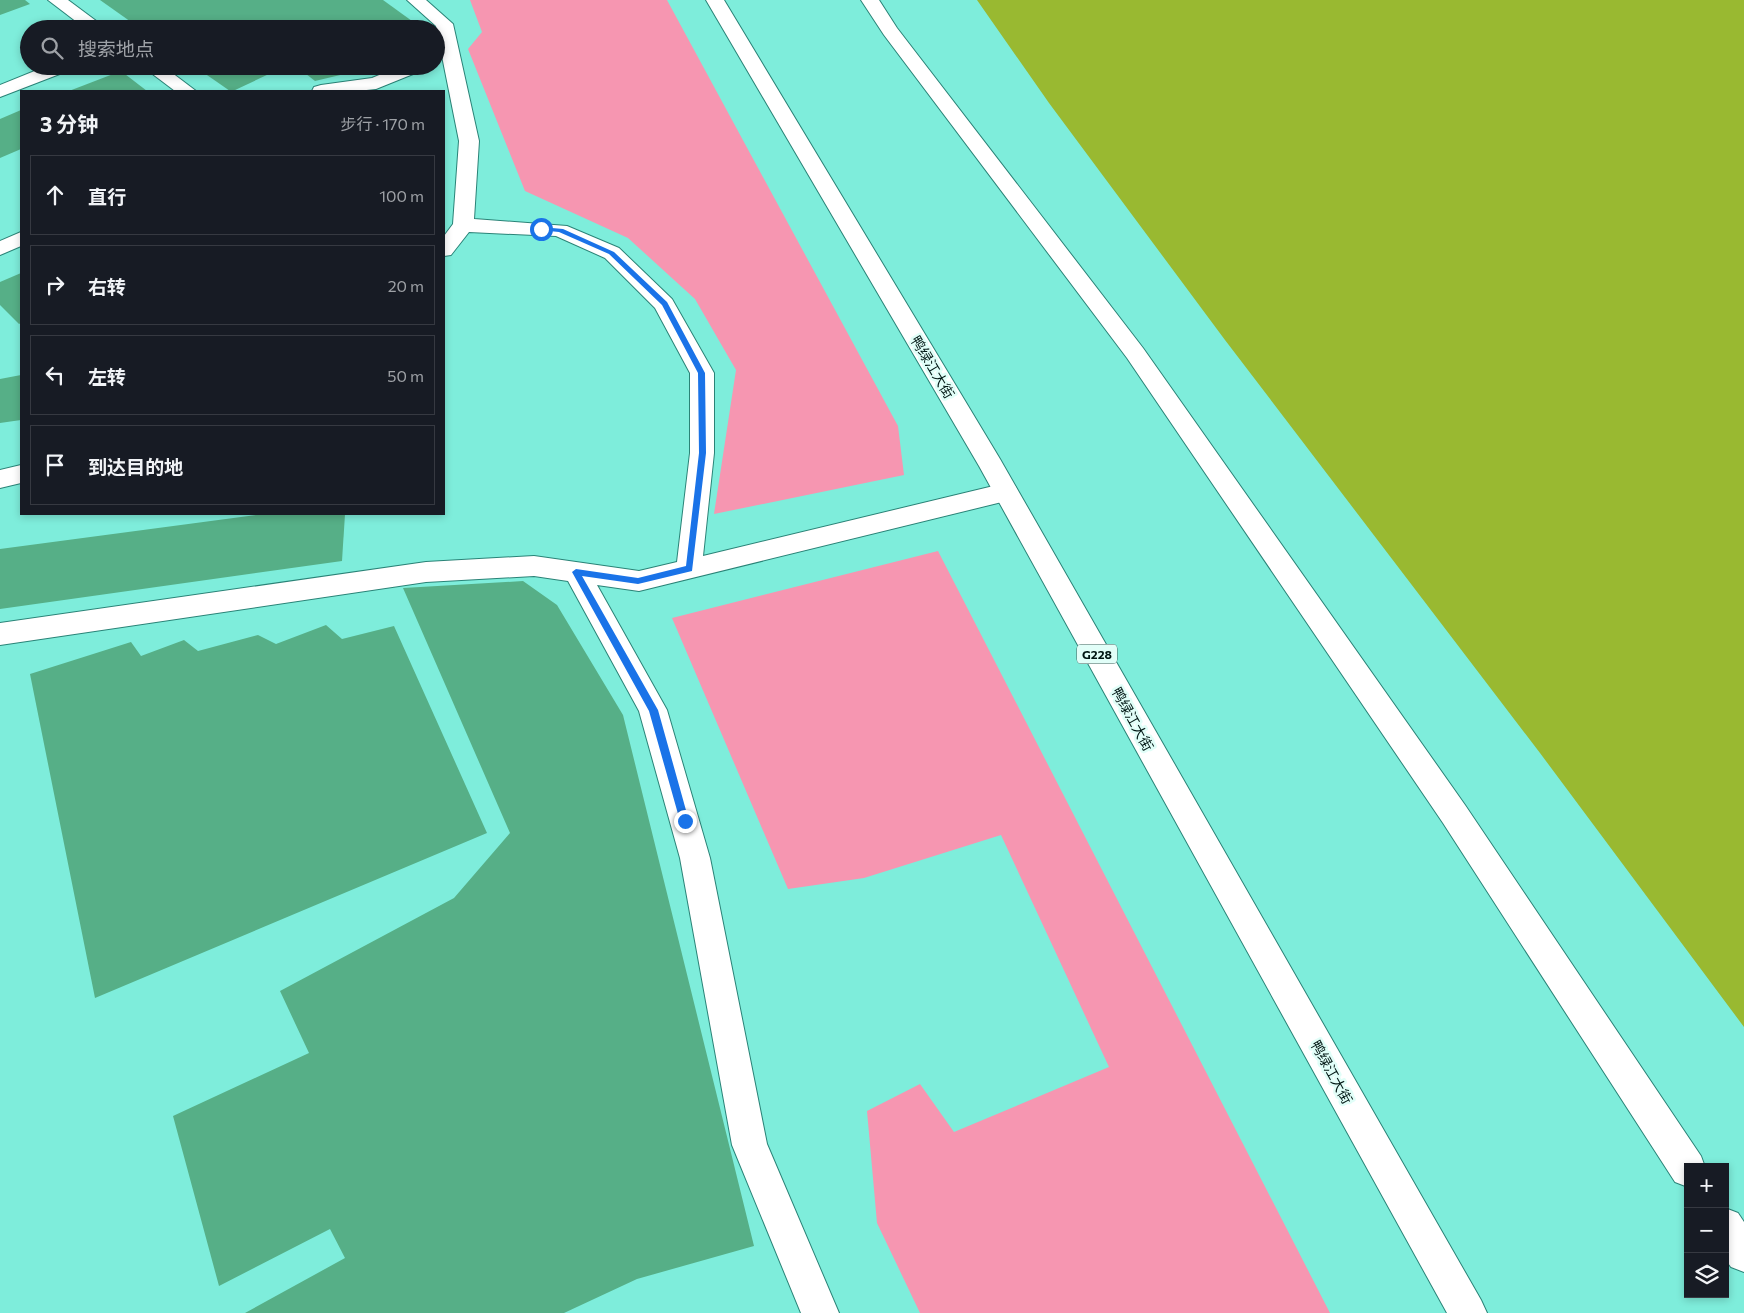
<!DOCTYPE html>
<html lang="zh">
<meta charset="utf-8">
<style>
body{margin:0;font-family:Commissioner,"Noto Sans SC",sans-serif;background:#242831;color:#f1f3f6}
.controls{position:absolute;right:15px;bottom:15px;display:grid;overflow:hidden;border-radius:0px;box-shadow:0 2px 8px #0003}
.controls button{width:45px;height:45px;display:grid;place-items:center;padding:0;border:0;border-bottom:1px solid #363941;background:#171b24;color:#f1f3f6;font:25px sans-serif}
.stop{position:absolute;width:15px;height:15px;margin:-11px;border:4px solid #1a73e8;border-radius:50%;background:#fff}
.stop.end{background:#1a73e8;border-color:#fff;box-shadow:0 1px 5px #0008}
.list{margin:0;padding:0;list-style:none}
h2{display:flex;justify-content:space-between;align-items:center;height:65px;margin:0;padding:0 20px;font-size:21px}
h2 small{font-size:16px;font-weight:400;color:#9ea1a6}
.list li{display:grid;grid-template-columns:32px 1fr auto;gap:15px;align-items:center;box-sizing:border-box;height:80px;margin:0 10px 10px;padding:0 10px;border:1px solid #363941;border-radius:0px}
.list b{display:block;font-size:19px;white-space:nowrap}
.list em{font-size:16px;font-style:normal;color:#9ea1a6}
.icon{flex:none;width:28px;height:28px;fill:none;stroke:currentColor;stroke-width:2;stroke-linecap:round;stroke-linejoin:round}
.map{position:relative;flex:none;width:1744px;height:1313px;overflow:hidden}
.search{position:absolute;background:#171b24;box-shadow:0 2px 8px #0003;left:20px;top:20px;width:425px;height:55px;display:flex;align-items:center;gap:12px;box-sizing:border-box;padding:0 18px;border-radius:28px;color:#9ea1a6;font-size:19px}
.panel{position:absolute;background:#171b24;box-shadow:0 2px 8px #0003;left:20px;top:90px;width:425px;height:425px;border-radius:0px}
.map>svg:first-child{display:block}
.green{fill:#f696b1}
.water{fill:#99b931}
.building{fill:#56af87}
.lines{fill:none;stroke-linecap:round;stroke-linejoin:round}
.minor-casing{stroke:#2a8377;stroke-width:2}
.trunk-casing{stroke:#2a8377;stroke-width:2}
.minor{fill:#fff;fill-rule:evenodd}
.trunk{fill:#fff;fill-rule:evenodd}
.route{fill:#1a73e8}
.labels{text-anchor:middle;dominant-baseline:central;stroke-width:5;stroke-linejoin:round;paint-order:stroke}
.shield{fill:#e1fef8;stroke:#445c58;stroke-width:1}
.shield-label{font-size:12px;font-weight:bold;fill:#001613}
.street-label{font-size:14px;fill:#001613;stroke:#e1fef8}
</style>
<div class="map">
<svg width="1744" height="1313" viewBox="0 0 1744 1313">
<rect width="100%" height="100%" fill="#7eeddb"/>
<g class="green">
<polygon points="470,0 667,0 898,426 904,475 714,514 736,370 695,299 628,238 525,191 468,49 482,32"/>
<polygon points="938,551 1330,1313 920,1313 877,1223 867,1111 920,1084 954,1132 1109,1067 1001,835 864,878 788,889 672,618"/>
</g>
<polygon class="water" points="977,0 1744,0 1744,1027 1540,753 1225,340 1049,103"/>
<g class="building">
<polygon points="0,0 25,0 30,4 0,15"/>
<polygon points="100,0 383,0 412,21 413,29 141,29"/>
<polygon points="194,66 286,66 233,91 230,91"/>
<polygon points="296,66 374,66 374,67 315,81"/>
<polygon points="121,71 147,91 69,91"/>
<polygon points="21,110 21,149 0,158 0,119"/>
<polygon points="21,273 21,323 19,324 0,305 0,282"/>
<polygon points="21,375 21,420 0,423 0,379"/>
<polygon points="263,514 345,514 342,561 0,609 0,549"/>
<polygon points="523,581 557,605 623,715 754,1246 637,1279 564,1313 245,1313 345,1258 330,1229 219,1286 173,1116 309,1053 280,991 454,898 510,833 403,588"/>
<polygon points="326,625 342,639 394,626 487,833 95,998 30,674 131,642 141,656 184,640 198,651 258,635 276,644"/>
</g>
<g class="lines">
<g class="minor-casing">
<g id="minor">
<polygon points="48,0 68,0 107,29 86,29"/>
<polygon points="407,0 426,0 453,24 479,141 474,219 567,226 619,248 672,299 714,373 714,453 703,556 1006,483 1015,486 1018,492 1015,498 1006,501 639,591 597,585 667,710 710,858 767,1144 839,1313 801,1313 732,1145 680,858 639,711 568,581 534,576 426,582 0,645 0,623 426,562 534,556 639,571 677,562 690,453 690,373 655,308 605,258 556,236 469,232 451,255 444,256 444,236 453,224 459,141 436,26"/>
<polygon points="861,0 879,0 897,28 1143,348 1465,805 1701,1156 1705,1167 1688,1167 1688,1187 1675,1182 1443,823 1127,358 884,35"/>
<polygon points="47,66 73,66 70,70 0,97 0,85"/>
<polygon points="142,66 163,66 196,91 175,91"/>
<polygon points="401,66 426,66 423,70 376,89 357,91 312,91 314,87 321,85 372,78"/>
<polygon points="21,232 21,246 0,255 0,241"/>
<polygon points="21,465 21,483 0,488 0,470"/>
<polygon points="1725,1208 1738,1213 1744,1222 1744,1272 1731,1267 1725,1259"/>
</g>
</g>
<g class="trunk-casing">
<polygon id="trunk" points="706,0 724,0 1000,459 1481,1300 1487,1313 1447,1313 979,466"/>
</g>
<use href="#minor" class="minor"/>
<use href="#trunk" class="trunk"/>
</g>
<polygon class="route" points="541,227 563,229 614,252 667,302 705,373 706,453 692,571 638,584 582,576 658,710 689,821 685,825 680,821 649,711 572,572 576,569 638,578 686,566 699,453 698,373 662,305 609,254 559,232 539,230"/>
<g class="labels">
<rect class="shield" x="1077" y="644.5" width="40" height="19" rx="4"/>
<g class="shield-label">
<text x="1097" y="654">G228</text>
</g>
<g class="street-label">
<text transform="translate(933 367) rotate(59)">鸭绿江大街</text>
<text transform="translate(1133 719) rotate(61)">鸭绿江大街</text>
<text transform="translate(1332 1072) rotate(61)">鸭绿江大街</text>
</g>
</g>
</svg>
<div class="controls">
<button>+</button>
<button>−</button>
<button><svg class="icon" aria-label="layers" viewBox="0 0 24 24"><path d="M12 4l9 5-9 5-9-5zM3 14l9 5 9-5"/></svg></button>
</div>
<div class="stop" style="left:541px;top:229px"></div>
<div class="stop end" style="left:685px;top:821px"></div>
<div class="search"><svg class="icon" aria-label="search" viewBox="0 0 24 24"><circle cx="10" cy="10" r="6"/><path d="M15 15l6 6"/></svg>搜索地点</div>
<section class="panel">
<h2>3 分钟<small>步行 · 170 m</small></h2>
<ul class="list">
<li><svg class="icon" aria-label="ahead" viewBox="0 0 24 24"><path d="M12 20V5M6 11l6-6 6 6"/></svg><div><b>直行</b></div><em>100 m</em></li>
<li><svg class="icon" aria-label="right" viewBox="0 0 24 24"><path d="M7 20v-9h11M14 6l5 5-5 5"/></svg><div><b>右转</b></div><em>20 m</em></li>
<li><svg class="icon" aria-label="left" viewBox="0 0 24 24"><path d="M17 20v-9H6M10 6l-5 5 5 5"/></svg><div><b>左转</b></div><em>50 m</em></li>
<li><svg class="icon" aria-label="arrive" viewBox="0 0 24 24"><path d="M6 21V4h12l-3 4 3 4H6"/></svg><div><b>到达目的地</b></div></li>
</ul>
</section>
</div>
